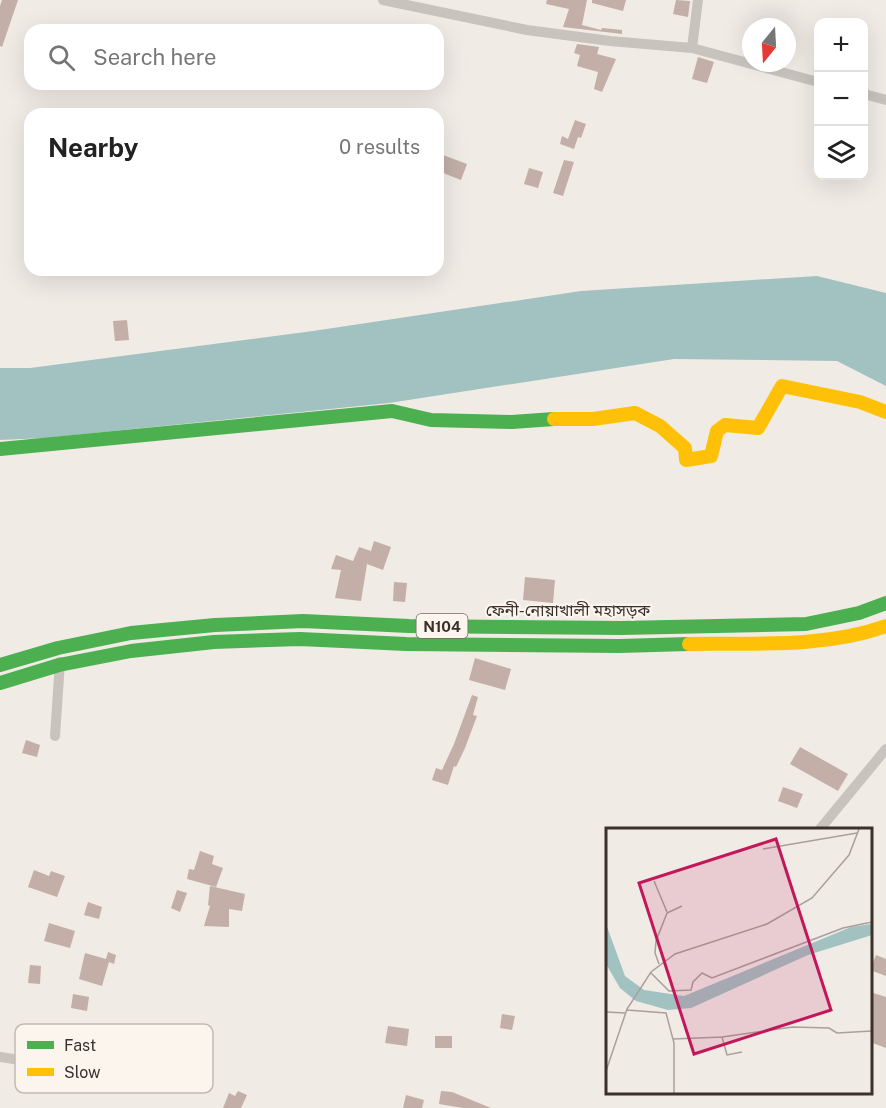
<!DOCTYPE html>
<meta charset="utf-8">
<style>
body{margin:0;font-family:"Public Sans","Noto Sans Bengali",sans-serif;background:#f2f2f2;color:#222}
.controls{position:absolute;right:18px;top:18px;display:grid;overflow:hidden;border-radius:12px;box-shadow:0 6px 24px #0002}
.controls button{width:54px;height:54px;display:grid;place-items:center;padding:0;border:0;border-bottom:2px solid #e0e0e0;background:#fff;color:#222;font:30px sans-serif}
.compass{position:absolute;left:742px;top:18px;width:54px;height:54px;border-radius:50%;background:#fff;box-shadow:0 6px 24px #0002;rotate:198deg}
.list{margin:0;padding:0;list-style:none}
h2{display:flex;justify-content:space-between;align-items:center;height:78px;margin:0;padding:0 24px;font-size:26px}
h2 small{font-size:20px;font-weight:400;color:#767676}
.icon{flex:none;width:33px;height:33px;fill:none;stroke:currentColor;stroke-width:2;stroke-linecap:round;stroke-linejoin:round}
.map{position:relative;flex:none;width:886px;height:1108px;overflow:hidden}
.search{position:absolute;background:#fff;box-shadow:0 6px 24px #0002;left:24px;top:24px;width:420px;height:66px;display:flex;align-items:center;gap:15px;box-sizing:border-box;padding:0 21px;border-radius:18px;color:#767676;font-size:22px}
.panel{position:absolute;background:#fff;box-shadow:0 6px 24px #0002;left:24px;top:108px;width:420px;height:168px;border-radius:18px}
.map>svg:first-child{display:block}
.water{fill:#a1c2c1}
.building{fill:#c3afa7}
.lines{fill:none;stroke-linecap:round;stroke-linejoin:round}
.street{stroke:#c9c3be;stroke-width:10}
.fast{stroke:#4caf50;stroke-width:14}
.slow{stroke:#ffc107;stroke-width:14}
.labels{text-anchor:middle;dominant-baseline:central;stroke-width:4.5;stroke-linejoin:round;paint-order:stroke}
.shield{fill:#fbf5ee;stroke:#756b66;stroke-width:1.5}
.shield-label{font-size:15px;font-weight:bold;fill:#3b302b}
.street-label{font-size:16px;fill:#3b302b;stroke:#fbf5ee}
.inset-road{fill:none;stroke:#a8a09b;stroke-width:1.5}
.view{fill:#c2185b;fill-opacity:0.15;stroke:#c2185b;stroke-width:3}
.inset-edge{fill:none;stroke:#3b302b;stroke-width:3}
.key{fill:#fbf5ee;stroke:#c1bab4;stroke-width:1.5}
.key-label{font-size:16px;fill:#3b302b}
</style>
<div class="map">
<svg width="886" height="1108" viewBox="0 0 886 1108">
<rect width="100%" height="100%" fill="#f0ebe5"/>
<polygon class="water" points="817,276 886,293 886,386 837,361 674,359 389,403 45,438 0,440 0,368 30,368 313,331 581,291"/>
<g class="building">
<polygon points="2,0 18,0 2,47 0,46 0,6"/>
<polygon points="547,0 587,0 582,25 601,30 602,28 622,30 622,34 563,27 569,9 546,4"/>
<polygon points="592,0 626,0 623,11 592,3"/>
<polygon points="676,0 690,1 688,17 673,14"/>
<polygon points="577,44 599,47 597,54 616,59 602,92 594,89 598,72 577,66 580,55 574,53"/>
<polygon points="698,57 714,62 707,83 692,79"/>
<polygon points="575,120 586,124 581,138 578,137 574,149 560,144 562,136 568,139"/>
<polygon points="443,155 467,164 461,180 438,171"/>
<polygon points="564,160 574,162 563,196 553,193"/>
<polygon points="529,168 543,172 538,188 524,184"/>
<polygon points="127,320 129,340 115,341 113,321"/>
<polygon points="374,541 391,547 383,570 367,564 361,601 335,598 341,570 331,569 336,555 353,561 359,547 371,551"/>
<polygon points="525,577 555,580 553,603 523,600"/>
<polygon points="394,582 407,583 405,602 393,601"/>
<polygon points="475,658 511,669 505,690 469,680"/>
<polygon points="472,695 478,697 473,715 477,716 465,748 456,767 454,766 448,785 432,780 436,768 442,770 454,744"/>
<polygon points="26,740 40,745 37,757 22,753"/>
<polygon points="800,747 848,774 838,791 790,764"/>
<polygon points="783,787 803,794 797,808 778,801"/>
<polygon points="200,851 214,856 212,864 223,868 216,887 187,879 189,869 194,870"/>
<polygon points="34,870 49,876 51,871 65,876 57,897 28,887"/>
<polygon points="210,886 245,894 242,911 229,909 229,927 204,926 210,906 208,905"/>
<polygon points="177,890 187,893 180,912 171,908"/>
<polygon points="88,902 102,907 99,919 84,915"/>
<polygon points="49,923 75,931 70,948 44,941"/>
<polygon points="108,952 116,955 114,964 109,962 102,986 79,979 85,953 106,959"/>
<polygon points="876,955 886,959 886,976 870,970"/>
<polygon points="30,965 41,966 40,984 28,983"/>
<polygon points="870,992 886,997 886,1048 870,1042"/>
<polygon points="73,994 89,997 87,1011 71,1008"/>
<polygon points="502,1014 515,1016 512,1030 500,1028"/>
<polygon points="388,1026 409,1029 407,1046 385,1043"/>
<rect x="435" y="1036" width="17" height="12"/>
<polygon points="238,1091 247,1095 241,1108 223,1108 229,1093 235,1096"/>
<polygon points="441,1091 452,1092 491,1108 463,1108 439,1104"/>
<polygon points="406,1095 424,1100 422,1108 403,1108"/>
</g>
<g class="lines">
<g class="street">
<polyline points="383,0 527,30 610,41 692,48 818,82"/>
<polyline points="692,48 698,0"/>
<polyline points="864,94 886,100"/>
<polyline points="55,736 60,662"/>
<polyline points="820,829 886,749"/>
<polyline points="0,1057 91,1071"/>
</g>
<g class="fast">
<polyline points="0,449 392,411 431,420 512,422 554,419"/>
<polyline points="0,665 58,648 131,633 215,625 303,621 409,626 622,628 806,624 859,613 886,603"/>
<polyline points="0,683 59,665 131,651 214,642 300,639 406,644 619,646 689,644"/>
</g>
<g class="slow">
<polyline points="554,419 593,419 635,413 660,426 685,448 686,460 711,456 717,431 725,425 758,428 782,386 860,402 886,412"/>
<path d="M689 644C754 643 824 648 886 626"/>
</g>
</g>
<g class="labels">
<rect class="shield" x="416.5" y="614" width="51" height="24" rx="4.5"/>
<g class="shield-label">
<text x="442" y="626">N104</text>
</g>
<g class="street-label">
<text x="568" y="610">ফেনী-নোয়াখালী মহাসড়ক</text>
</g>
</g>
<g transform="translate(606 828)">
<rect width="266" height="266" fill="#f0ebe5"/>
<path d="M0 96 19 148 38 162 78 168 245 99 265 96 266 107 202 127 85 180 62 182 30 173 14 160 0 136Z" fill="#a1c2c1"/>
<path class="inset-road" d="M157 21 251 5M48 53 61 84M53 136 49 125 50 113 61 85 76 78M45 145 63 163 85 162 87 154 96 145 106 150 237 100 266 94M21 182 60 185 68 215V265M0 184 19 185M116 209 121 227 136 224M67 211 116 209 187 199 223 200 231 205 266 203M0 243 21 181 45 144 69 126 161 96 206 70 243 27 253 1"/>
<path class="view" d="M170 11 225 182 88 226 33 55Z"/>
<rect width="266" height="266" class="inset-edge"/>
</g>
<rect x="15" y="1024" width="198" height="69" rx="9" class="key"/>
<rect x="27" y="1041" width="27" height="8" fill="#4caf50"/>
<rect x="27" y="1068" width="27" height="8" fill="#ffc107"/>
<g class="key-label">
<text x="64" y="1051">Fast</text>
<text x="64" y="1078">Slow</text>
</g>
</svg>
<div class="controls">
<button>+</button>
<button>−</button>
<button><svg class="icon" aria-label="layers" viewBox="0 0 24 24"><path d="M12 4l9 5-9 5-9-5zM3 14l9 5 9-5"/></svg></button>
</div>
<svg class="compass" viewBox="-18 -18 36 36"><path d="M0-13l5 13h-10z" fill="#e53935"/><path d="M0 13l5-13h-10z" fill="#767676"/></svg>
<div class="search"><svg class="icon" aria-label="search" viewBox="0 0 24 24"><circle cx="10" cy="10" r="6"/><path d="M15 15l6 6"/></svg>Search here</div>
<section class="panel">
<h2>Nearby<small>0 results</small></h2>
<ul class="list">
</ul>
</section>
</div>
